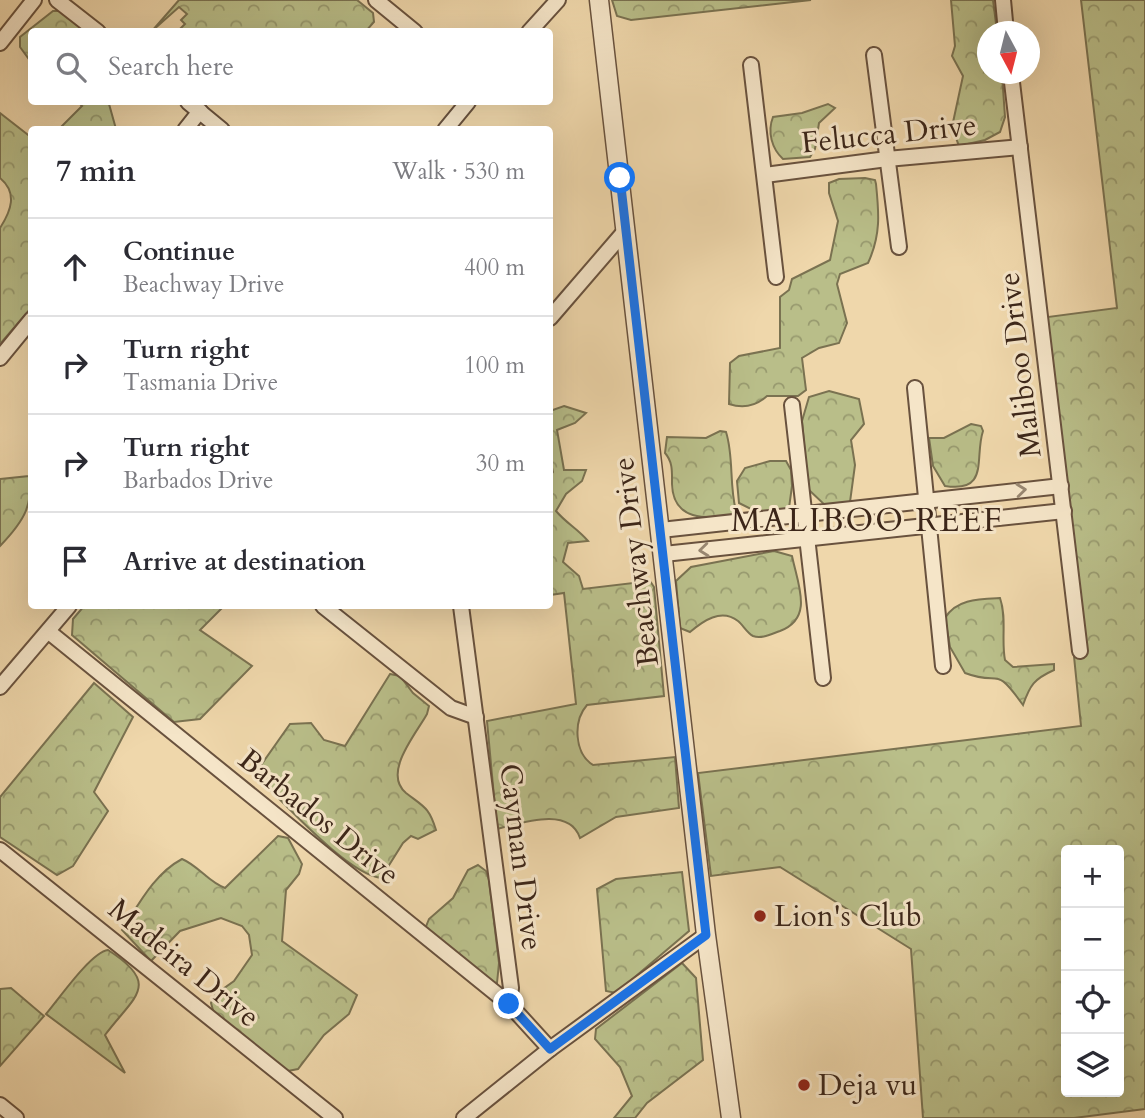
<!DOCTYPE html>
<meta charset="utf-8">
<style>
body{margin:0;font-family:Cardo,serif;background:#f2f2f3;color:#2b2b33}
.controls{position:absolute;right:21px;bottom:21px;display:grid;overflow:hidden;border-radius:7px;box-shadow:0 7px 28px #0002}
.controls button{width:63px;height:63px;display:grid;place-items:center;padding:0;border:0;border-bottom:2px solid #e1e1e2;background:#fff;color:#2b2b33;font:35px sans-serif}
.compass{position:absolute;left:977px;top:21px;width:63px;height:63px;border-radius:50%;background:#fff;box-shadow:0 7px 28px #0002;rotate:173deg}
.stop{position:absolute;width:21px;height:21px;margin:-16px;border:5px solid #1a73e8;border-radius:50%;background:#fff}
.stop.end{background:#1a73e8;border-color:#fff;box-shadow:0 2px 7px #0008}
.list{margin:0;padding:0;list-style:none}
h2{display:flex;justify-content:space-between;align-items:center;height:91px;margin:0;padding:0 28px;font-size:30px}
h2 small{font-size:23px;font-weight:400;color:#7c7c81}
.list li{display:grid;grid-template-columns:46px 1fr auto;gap:21px;align-items:center;box-sizing:border-box;height:98px;padding:0 28px;border-top:2px solid #e1e1e2}
.list b{display:block;font-size:26px;white-space:nowrap}
.list p{margin:0;font-size:23px;white-space:nowrap;color:#7c7c81}
.list em{font-size:23px;font-style:normal;color:#7c7c81}
.icon{flex:none;width:38px;height:38px;fill:none;stroke:currentColor;stroke-width:2;stroke-linecap:round;stroke-linejoin:round}
.map{position:relative;flex:none;width:1145px;height:1118px;overflow:hidden}
.search{position:absolute;background:#fff;box-shadow:0 7px 28px #0002;left:28px;top:28px;width:525px;height:77px;display:flex;align-items:center;gap:18px;box-sizing:border-box;padding:0 24px;border-radius:7px;color:#7c7c81;font-size:26px}
.panel{position:absolute;background:#fff;box-shadow:0 7px 28px #0002;left:28px;top:126px;width:525px;height:483px;border-radius:7px}
.map>svg:first-child{display:block}
.forest{fill:url(#forest-crowns);stroke:#7a7251;stroke-width:2;fill-rule:evenodd}
.lines{fill:none;stroke-linecap:round;stroke-linejoin:round}
.minor-casing{stroke:#69523e;stroke-width:18}
.tertiary-casing{stroke:#69523e;stroke-width:21}
.minor{stroke:#f5e5c8;stroke-width:14}
.tertiary{stroke:#f5e5c8;stroke-width:18}
.oneway{stroke:#988670}
.route{stroke:#1a73e8;stroke-width:9}
.poi-dot{fill:#8f2418;stroke:#f5e5c8;stroke-width:2.5}
.labels{text-anchor:middle;dominant-baseline:central;stroke-width:6;stroke-linejoin:round;paint-order:stroke}
.street-label{font-size:30px;fill:#3c2619;stroke:#f5e5c8}
.poi-label{font-size:30px;fill:#3c2619;stroke:#f5e5c8;text-anchor:start}
.neighbourhood-label{font-size:32px;letter-spacing:2px;fill:#3c2619;stroke:#f5e5c8}
</style>
<div class="map">
<svg width="1145" height="1118" viewBox="0 0 1145 1118">
<defs>
<pattern id="forest-crowns" width="20" height="18" patternUnits="userSpaceOnUse" patternTransform="scale(1.75)"><rect width="20" height="18" fill="#b9be89"/><path d="M2 6a3 3 0 1 1 6 0M12 15a3 3 0 1 1 6 0" fill="none" stroke="#989a6f"/></pattern>
</defs>
<rect width="100%" height="100%" fill="#efd7ab"/>
<filter id="stains"><feTurbulence type="fractalNoise" baseFrequency=".00286" numOctaves="4"/><feColorMatrix values="0 0 0 0 .2 0 0 0 0 .09 0 0 0 0 .02 0 0 0 .5 -.17"/></filter>
<radialGradient id="worn" r=".72"><stop offset=".6" stop-color="#630" stop-opacity="0"/><stop offset="1" stop-color="#630" stop-opacity=".3"/></radialGradient>
<g class="forest">
<polygon points="179,0 357,0 373,13 374,22 366,31 185,31 181,28 185,24 181,20 187,14 179,7 152,31"/>
<polygon points="612,0 811,0 631,20 617,16"/>
<polygon points="951,0 993,0 997,31 988,32 988,74 1002,74 1005,117 1000,132 985,140 959,146 952,127 963,76 952,56 955,46"/>
<path d="M1081 0H1145V1109L1074 1118H923L911 949 780 867 711 876 698 773 1081 726 1040 318 1117 308ZM1066 850H1119V1092H1066Z"/>
<polygon points="53,11 63,11 89,31 32,32 31,62 20,47 20,37"/>
<polygon points="78,102 109,104 116,129 59,129 82,106"/>
<path d="M828 104 835 108 819 123 815 149 810 157 783 159C772 149 767 132 773 117L802 113Z"/>
<path d="M0 113 32 138 31 308 0 344V228C11 211 18 193 0 178Z"/>
<path d="M865 178 875 180 876 184C879 213 881 235 868 263L840 274 837 284 847 323 839 343 819 348 802 358 806 390 798 396H767C756 406 744 409 729 404L730 363 739 356 780 348V297L789 290 792 279 830 260 838 221 829 193V183L839 179Z"/>
<polygon points="829,391 859,399 864,424 851,440 855,465 850,502 828,508 808,489 802,421 809,397"/>
<path d="M564 406 586 413 575 423 557 430 564 470H586L582 481 566 494 556 511C566 523 578 529 588 541L568 543 563 562 579 576 583 589 650 581 654 587 664 696 587 705C573 721 574 753 593 765L675 757 679 808 616 817 580 838C569 806 522 823 497 829L487 721 576 704 564 593 550 595V476L553 472 550 459V411Z"/>
<path d="M971 424 981 426 983 431C974 458 990 493 945 486L933 466 929 438H944Z"/>
<path d="M720 431 726 432C734 457 729 485 736 511L734 516C706 519 673 521 672 484 672 472 673 462 665 453L667 437 706 438Z"/>
<polygon points="770,461 786,461 791,470 792,486 789,508 763,515 739,503 737,481 745,468"/>
<path d="M31 470C32 506 26 519 0 546V479L29 476Z"/>
<path d="M774 551 792 556C798 585 814 618 780 631 771 634 762 639 753 636 747 633 743 625 738 621 721 608 703 621 690 632L680 628 676 581 691 567Z"/>
<path d="M1000 598C1007 618 1001 640 1005 660L1013 667 1054 664V670C1034 679 1030 685 1023 705 993 663 1002 687 965 673L950 647 945 618C956 599 979 599 1000 598Z"/>
<polygon points="84,606 224,606 200,630 252,666 200,719 174,722 72,635 73,619"/>
<path d="M390 674 400 676 413 693 429 706 427 714C416 734 382 773 406 793 424 807 429 807 436 830L418 839 411 836 403 843 381 878C347 874 286 804 259 779V768L290 724 311 723 324 740 345 746Z"/>
<polygon points="94,683 133,717 94,792 108,811 73,866 57,875 0,837 0,797"/>
<path d="M278 836 288 838 302 864 299 874 286 890 282 941 357 995 349 1014 324 1035 298 1069 288 1071 214 1014 211 1003 216 994 234 981 252 955 249 935 242 926 221 918 180 931 151 961 122 930C139 904 154 874 182 859 199 866 208 882 225 888Z"/>
<polygon points="478,865 486,871 489,880 499,963 497,983 475,981 425,929 429,919 453,898 468,870"/>
<polygon points="682,872 689,931 616,993 606,991 597,889 616,879"/>
<path d="M108 950C163 985 133 997 105 1035L125 1073 46 1014C58 1000 91 952 108 950Z"/>
<polygon points="682,963 696,978 703,1060 647,1103 635,1118 614,1118 632,1096 620,1067 595,1039 596,1029"/>
<polygon points="11,988 44,1016 0,1066 0,989"/>
</g>
<g class="lines">
<g class="minor-casing">
<g id="minor">
<polyline points="57,0 98,32"/>
<polyline points="376,0 415,32"/>
<polyline points="1003,0 1006,32"/>
<polyline points="529,32 558,0"/>
<polyline points="0,43 34,0"/>
<polyline points="874,55 899,247"/>
<polyline points="751,65 776,277"/>
<polyline points="1011,74 1080,651"/>
<polyline points="188,102 222,130"/>
<polyline points="185,130 200,111"/>
<polyline points="445,130 468,102"/>
<polyline points="765,175 887,159 1020,147"/>
<polyline points="550,318 625,231"/>
<polyline points="0,358 32,319"/>
<polyline points="915,388 943,666"/>
<polyline points="792,405 823,678"/>
<polyline points="661,530 1061,486"/>
<polyline points="664,554 1064,511"/>
<polyline points="323,606 451,708 476,717"/>
<polyline points="461,606 511,988 509,1004"/>
<polyline points="49,632 509,1004 550,1049"/>
<polyline points="0,687 69,606"/>
<polyline points="0,850 335,1118"/>
<polyline points="0,1105 16,1118"/>
<polyline points="464,1118 550,1049 706,935"/>
</g>
</g>
<g class="tertiary-casing">
<polyline id="tertiary" points="599,0 706,935 731,1118"/>
</g>
<use href="#minor" class="minor"/>
<use href="#tertiary" class="tertiary"/>
</g>
<defs><path id="oneway-chevron" d="M-2-3.5L2.5 0L-2 3.5" fill="none" stroke-width="1.6" stroke-linecap="round" stroke-linejoin="round" transform="scale(1.75)"/></defs>
<g class="oneway">
<use href="#oneway-chevron" transform="translate(1021 490) rotate(-6)"/>
<use href="#oneway-chevron" transform="translate(704 550) rotate(174)"/>
</g>
<g class="lines">
<polyline class="route" points="509,1004 550,1049 706,935 620,178"/>
</g>
<g class="poi-dot">
<circle cx="760" cy="916" r="7"/>
<circle cx="804" cy="1085" r="7"/>
</g>
<g class="labels">
<g class="street-label">
<text transform="translate(889 134) rotate(-6)">Felucca Drive</text>
<text transform="translate(1020 365) rotate(-97)">Maliboo Drive</text>
<text transform="translate(636 562) rotate(-97)">Beachway Drive</text>
<text transform="translate(319 817) rotate(39)">Barbados Drive</text>
<text transform="translate(521 857) rotate(83)">Cayman Drive</text>
<text transform="translate(184 963) rotate(39)">Madeira Drive</text>
</g>
<g class="poi-label">
<text x="774" y="916">Lion's Club</text>
<text x="818" y="1085">Deja vu</text>
</g>
<g class="neighbourhood-label">
<text x="867" y="521">MALIBOO REEF</text>
</g>
</g>
<rect width="100%" height="100%" filter="url(#stains)"/>
<rect width="100%" height="100%" fill="url(#worn)"/>
</svg>
<div class="controls">
<button>+</button>
<button>−</button>
<button><svg class="icon" aria-label="locate" viewBox="0 0 24 24"><circle cx="12" cy="12" r="6"/><path d="M12 2v4M12 18v4M2 12h4M18 12h4"/></svg></button>
<button><svg class="icon" aria-label="layers" viewBox="0 0 24 24"><path d="M12 4l9 5-9 5-9-5zM3 14l9 5 9-5"/></svg></button>
</div>
<svg class="compass" viewBox="-18 -18 36 36"><path d="M0-13l5 13h-10z" fill="#e53935"/><path d="M0 13l5-13h-10z" fill="#7c7c81"/></svg>
<div class="stop" style="left:620px;top:178px"></div>
<div class="stop end" style="left:509px;top:1004px"></div>
<div class="search"><svg class="icon" aria-label="search" viewBox="0 0 24 24"><circle cx="10" cy="10" r="6"/><path d="M15 15l6 6"/></svg>Search here</div>
<section class="panel">
<h2>7 min<small>Walk · 530 m</small></h2>
<ul class="list">
<li><svg class="icon" aria-label="ahead" viewBox="0 0 24 24"><path d="M12 20V5M6 11l6-6 6 6"/></svg><div><b>Continue</b><p>Beachway Drive</p></div><em>400 m</em></li>
<li><svg class="icon" aria-label="right" viewBox="0 0 24 24"><path d="M7 20v-9h11M14 6l5 5-5 5"/></svg><div><b>Turn right</b><p>Tasmania Drive</p></div><em>100 m</em></li>
<li><svg class="icon" aria-label="right" viewBox="0 0 24 24"><path d="M7 20v-9h11M14 6l5 5-5 5"/></svg><div><b>Turn right</b><p>Barbados Drive</p></div><em>30 m</em></li>
<li><svg class="icon" aria-label="arrive" viewBox="0 0 24 24"><path d="M6 21V4h12l-3 4 3 4H6"/></svg><div><b>Arrive at destination</b></div></li>
</ul>
</section>
</div>
